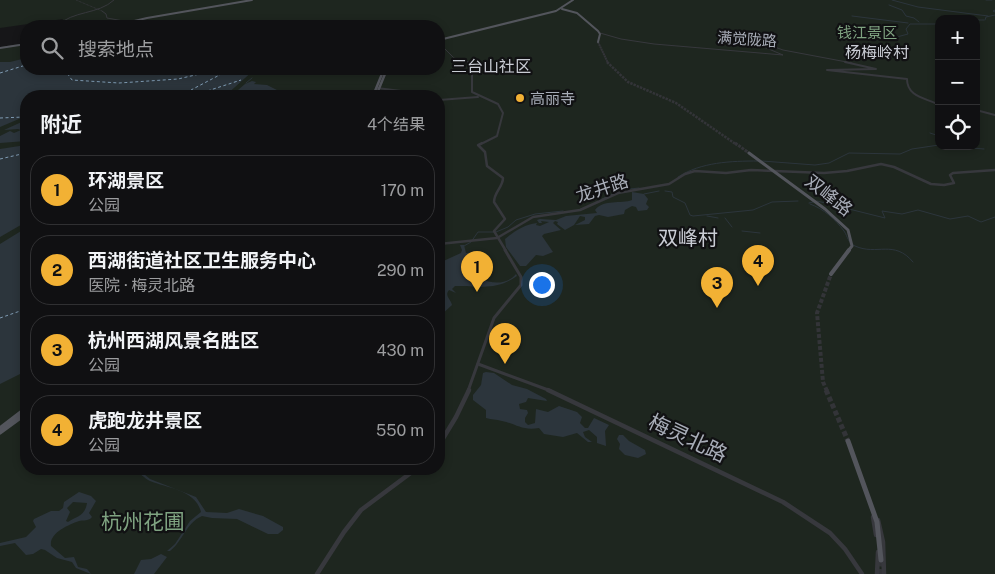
<!DOCTYPE html>
<html lang="zh">
<meta charset="utf-8">
<style>
body{margin:0;font-family:"Public Sans","Noto Sans SC",sans-serif;background:#19191b;color:#f1f3f6}
.controls{position:absolute;right:15px;top:15px;display:grid;overflow:hidden;border-radius:10px;box-shadow:0 2px 8px #0003}
.controls button{width:45px;height:45px;display:grid;place-items:center;padding:0;border:0;border-bottom:1px solid #303032;background:#101012;color:#f1f3f6;font:25px sans-serif}
.you{position:absolute;left:541px;top:284px;width:18px;height:18px;margin:-12px;border:4px solid #fff;border-radius:50%;background:#1a73e8;box-shadow:0 0 0 8px #1a73e833}
.badge{display:grid;place-items:center;width:32px;height:32px;border-radius:50%;background:#f2b134;color:#111;font-size:16px;font-weight:700}
.pin{position:absolute;translate:-50% -41px;filter:drop-shadow(0 1px 2px #0008)}
.pin::after{content:'';position:absolute;top:26px;width:18px;height:15px;background:inherit;clip-path:polygon(0 0,100% 0,50% 100%)}
.list{margin:0;padding:0;list-style:none}
h2{display:flex;justify-content:space-between;align-items:center;height:65px;margin:0;padding:0 20px;font-size:21px}
h2 small{font-size:16px;font-weight:400;color:#9c9d9f}
.list li{display:grid;grid-template-columns:32px 1fr auto;gap:15px;align-items:center;box-sizing:border-box;height:70px;margin:0 10px 10px;padding:0 10px;border:1px solid #303032;border-radius:20px}
.list b{display:block;font-size:19px;white-space:nowrap}
.list p{margin:0;font-size:16px;white-space:nowrap;color:#9c9d9f}
.list em{font-size:16px;font-style:normal;color:#9c9d9f}
.icon{flex:none;width:28px;height:28px;fill:none;stroke:currentColor;stroke-width:2;stroke-linecap:round;stroke-linejoin:round}
.map{position:relative;flex:none;width:995px;height:574px;overflow:hidden}
.search{position:absolute;background:#101012;box-shadow:0 2px 8px #0003;left:20px;top:20px;width:425px;height:55px;display:flex;align-items:center;gap:12px;box-sizing:border-box;padding:0 18px;border-radius:20px;color:#9c9d9f;font-size:19px}
.panel{position:absolute;background:#101012;box-shadow:0 2px 8px #0003;left:20px;top:90px;width:425px;height:385px;border-radius:20px}
.map>svg:first-child{display:block}
.green{fill:#1e261f;fill-rule:evenodd}
.water{fill:#2c353c;fill-rule:evenodd}
.lines{fill:none;stroke-linecap:round;stroke-linejoin:round}
.stream{stroke:#2c353c;stroke-width:1}
.canal{stroke:#2c353c;stroke-width:1}
.ferry{stroke:#7f9bb3;stroke-width:1;stroke-dasharray:3 2.5;stroke-linecap:butt}
.minor-tunnel{stroke:#333438;stroke-width:1;stroke-dasharray:1 0.5;stroke-linecap:butt}
.major-tunnel-far4{stroke:#333438;stroke-width:2;stroke-dasharray:2 0.5;stroke-linecap:butt}
.major-tunnel-far3{stroke:#333438;stroke-width:2.5;stroke-dasharray:2.5 1;stroke-linecap:butt}
.major-tunnel-far2{stroke:#333438;stroke-width:3;stroke-dasharray:3 1;stroke-linecap:butt}
.major-tunnel-far1{stroke:#333438;stroke-width:4;stroke-dasharray:4 2;stroke-linecap:butt}
.major-tunnel{stroke:#333438;stroke-width:5;stroke-dasharray:5 2.5;stroke-linecap:butt}
.minor-far4{stroke:#37383d;stroke-width:1}
.minor-far3{stroke:#37383d;stroke-width:2}
.minor-far2{stroke:#37383d;stroke-width:2.5}
.minor-far1{stroke:#37383d;stroke-width:3}
.minor{stroke:#37383d;stroke-width:4.5}
.major-far4{stroke:#53555c;stroke-width:2}
.major-far3{stroke:#53555c;stroke-width:2.5}
.major-far2{stroke:#53555c;stroke-width:3}
.major-far1{stroke:#53555c;stroke-width:4}
.major{stroke:#53555c;stroke-width:5}
.poi-dot{fill:#f2b134;stroke:#111113;stroke-width:2}
.labels{text-anchor:middle;dominant-baseline:central;stroke-width:4.5;stroke-linejoin:round;paint-order:stroke}
.far-park-label{font-size:15px;fill:#7fa381;stroke:#111113}
.far-street-label{font-size:15px;fill:#a8adb8;stroke:#111113}
.far-poi-label{font-size:15px;fill:#a8adb8;stroke:#111113;text-anchor:start}
.far-quarter-label{font-size:16px;fill:#c9ccd4;stroke:#111113}
.street-label{font-size:18px;fill:#a8adb8;stroke:#111113}
.quarter-label{font-size:20px;fill:#c9ccd4;stroke:#111113}
.near-street-label{font-size:21px;fill:#a8adb8;stroke:#111113}
.near-park-label{font-size:21px;fill:#7fa381;stroke:#111113}
</style>
<div class="map">
<svg width="995" height="574" viewBox="0 0 995 574">
<rect width="100%" height="100%" fill="#161618"/>
<path class="green" d="M0 0H995V574H0V47L26 43V69H439V26H58L63 19 0 28ZM939 19H976V146H939ZM26 96H439V469H26Z"/>
<g class="water">
<polygon points="26,58 26,69 84,69 84,73 106,69 255,69 225,96 26,96 26,116 0,127 0,62 10,62"/>
<polygon points="252,81 256,82 254,84 267,85 281,92 289,93 329,90 327,94 335,96 231,96 245,84"/>
<polygon points="26,120 26,141 0,143 0,136 10,131 14,133 21,130 18,129 4,130"/>
<polygon points="26,145 26,222 0,237 0,149"/>
<path d="M632 192 644 194 648 199 646 204 649 207 647 210 638 211 636 207 632 206 625 210 624 214 608 217 599 215 595 216 589 224 575 225 585 220V217L580 216 574 225 565 230 557 224 558 222 555 221 553 223 561 230 544 234 542 236 553 252 543 256 536 255 526 266H520L506 247 505 239C516 230 524 225 537 223L536 225 540 226 549 222 541 221 542 223H539L537 220 540 219 556 220 566 216 597 213 595 210C604 199 621 204 632 200Z"/>
<polygon points="26,228 26,371 0,384 0,244"/>
<path d="M460 245H464L466 253 478 252 480 256 486 259 485 264 479 267 477 270 481 279C492 284 507 285 516 274L517 276C494 292 480 285 455 286L452 289 456 293 449 290C444 296 451 299 452 305L439 317V263L461 253 462 250Z"/>
<path d="M486 372 494 373 512 385 527 389 546 399 547 401 528 398 526 402 519 404 520 409 527 410 528 413 525 418V422L528 425 535 423 536 409 548 412 559 406 577 412 582 417 580 423 585 428H588L594 418 609 425 605 431 606 446 597 443V437L589 430 583 432 585 437 592 442H588L577 433 563 437 544 434 539 428C522 431 517 424 502 421 496 419 492 420 486 418V410L473 400V395L481 385 483 373Z"/>
<polygon points="619,435 623,435 629,441 645,450 646,454 638,458 625,455 619,449 620,444 617,439"/>
<path d="M134 469H138L150 479 196 497 206 512 227 513 239 509 263 516 283 527V530L278 534H268L237 519 212 518 202 516C186 523 183 541 170 551H167L175 544 190 521 201 512C196 490 167 488 150 481 145 479 139 472 134 469Z"/>
<path d="M79 492 91 496 96 501 89 513 92 517 90 519C86 521 83 520 79 521 68 525 49 533 51 546L65 558 74 557 78 567 87 569 91 574 76 568 72 562 57 558 45 550 41 549 33 554 26 555 15 543 0 546V543L26 537 36 527 33 521 34 519 51 511H59L63 508 64 502ZM73 502 87 503C85 516 77 516 68 522L66 521 70 512 67 508Z"/>
<polygon points="161,554 167,557 154,574 134,574 141,560 151,559"/>
</g>
<g class="lines">
<g class="stream">
<polyline points="892,0 918,7 988,16"/>
<polyline points="986,0 992,0"/>
<polyline points="889,5 902,10 906,16 914,18 919,22"/>
<polyline points="995,10 993,11 995,12"/>
<polyline points="852,16 908,23"/>
<polyline points="976,20 984,20"/>
<polyline points="985,20 986,17 995,15"/>
<polyline points="867,34 893,38 908,34 906,29 910,24 939,24"/>
<polyline points="930,133 939,136"/>
<polyline points="946,146 984,149"/>
<polyline points="762,161 815,165 829,163 849,153 900,154 912,149 939,145"/>
<path d="M678 177C701 162 731 161 758 161"/>
<polyline points="630,189 639,188"/>
<polyline points="665,191 672,192 673,197 685,203 690,215 693,216 753,210 772,202 798,201"/>
<polyline points="644,194 659,191"/>
<polyline points="602,199 617,192"/>
<polyline points="817,201 885,218 882,211 902,214 918,210 950,219 968,216 981,222 995,217"/>
<polyline points="809,203 813,202"/>
<path d="M810 204C824 209 835 219 844 231 848 237 848 243 855 246 877 256 894 239 913 262"/>
<polyline points="707,216 718,218"/>
<polyline points="725,218 732,227"/>
<polyline points="742,231 760,233"/>
<polyline points="464,246 471,242 478,232 496,232 508,227 516,220 535,214 563,211"/>
</g>
<polyline class="canal" points="246,83 252,78"/>
<g class="ferry">
<polyline points="64,69 72,80 119,83 178,79 221,69"/>
<polyline points="0,73 26,65"/>
<polyline points="191,96 191,90 231,69"/>
<polyline points="192,96 241,80"/>
<polyline points="0,118 24,117"/>
<polyline points="0,159 26,153"/>
<polyline points="0,318 26,309"/>
</g>
<polyline class="minor-tunnel" points="76,0 102,11"/>
<polyline class="major-tunnel-far4" points="598,42 608,63"/>
<polyline class="major-tunnel-far3" points="607,62 628,82 676,103 737,145"/>
<polyline class="major-tunnel-far2" points="735,143 749,153"/>
<polyline class="major-tunnel-far1" points="827,391 823,382 817,313 831,274"/>
<g class="major-tunnel">
<polyline points="826,390 848,441"/>
<polyline points="880,574 881,560"/>
</g>
<g class="minor-far4">
<polyline points="102,11 106,14 107,18 129,22"/>
<path d="M57 26C73 10 98 15 114 0"/>
<polyline points="600,33 621,39 654,44 783,55 764,47 772,46 783,50 852,63"/>
<polyline points="439,43 454,58 472,63"/>
</g>
<g class="minor-far3">
<polyline points="467,62 472,63 472,92 498,104 503,113 497,136 479,145"/>
<path d="M845 62 876 69 827 70 907 79C907 97 926 98 939 105"/>
<polyline points="377,88 401,91 416,96"/>
<polyline points="439,100 478,97"/>
<polyline points="976,110 995,115"/>
</g>
<g class="minor-far2">
<path d="M482 143 478 145 485 152 487 166 503 178C503 187 494 192 494 202L505 219 494 231 506 251"/>
<polyline points="439,244 497,238 533,217 580,210 618,193 669,184 685,174 695,171 726,173 751,170 824,173 847,171 881,164 894,167 931,184 944,185 954,183 950,175 953,173 995,170"/>
</g>
<g class="minor-far1">
<polyline points="478,364 551,391"/>
<polyline points="468,391 494,318 521,285 521,277 505,250"/>
</g>
<g class="minor">
<polyline points="548,390 783,502 830,533 845,549 862,574"/>
<polyline points="439,445 456,417 469,390"/>
<polyline points="873,517 876,535"/>
<polyline points="878,520 883,542 884,574"/>
<polyline points="317,574 344,532 361,510 416,469"/>
<polyline points="877,574 878,552"/>
</g>
<g class="major-far4">
<polyline points="562,9 577,13 598,31 600,34 598,42"/>
<polyline points="131,22 161,26"/>
<polyline points="113,26 147,18 252,0"/>
<polyline points="439,40 556,11 573,0"/>
<polyline points="0,48 26,44"/>
</g>
<g class="major-far3">
<polyline points="373,96 384,69"/>
<polyline points="376,96 387,69"/>
</g>
<polyline class="major-far2" points="749,153 825,209 848,230 852,246 848,251"/>
<polyline class="major-far1" points="831,274 849,250"/>
<g class="major">
<polyline points="0,429 26,409"/>
<polyline points="0,432 26,413"/>
<polyline points="848,441 877,522 881,560"/>
</g>
</g>
<circle class="poi-dot" cx="520" cy="98" r="5"/>
<g class="labels">
<g class="far-park-label">
<text x="867" y="32">钱江景区</text>
</g>
<g class="far-street-label">
<text transform="translate(747 39) rotate(4)">满觉陇路</text>
</g>
<g class="far-poi-label">
<text x="530" y="98">高丽寺</text>
</g>
<g class="far-quarter-label">
<text x="877" y="52">杨梅岭村</text>
<text x="491" y="66">三台山社区</text>
</g>
<g class="street-label">
<text transform="translate(602 188) rotate(-18)">龙井路</text>
<text transform="translate(829 195) rotate(38)">双峰路</text>
</g>
<g class="quarter-label">
<text x="688" y="238">双峰村</text>
</g>
<g class="near-street-label">
<text transform="translate(688 438) rotate(25)">梅灵北路</text>
</g>
<g class="near-park-label">
<text x="143" y="521">杭州花圃</text>
</g>
</g>
</svg>
<div class="controls">
<button>+</button>
<button>−</button>
<button><svg class="icon" aria-label="locate" viewBox="0 0 24 24"><circle cx="12" cy="12" r="6"/><path d="M12 2v4M12 18v4M2 12h4M18 12h4"/></svg></button>
</div>
<div class="you"></div>
<div class="pin badge" style="left:477px;top:292px">1</div>
<div class="pin badge" style="left:505px;top:364px">2</div>
<div class="pin badge" style="left:717px;top:308px">3</div>
<div class="pin badge" style="left:758px;top:286px">4</div>
<div class="search"><svg class="icon" aria-label="search" viewBox="0 0 24 24"><circle cx="10" cy="10" r="6"/><path d="M15 15l6 6"/></svg>搜索地点</div>
<section class="panel">
<h2>附近<small>4个结果</small></h2>
<ul class="list">
<li><span class="badge">1</span><div><b>环湖景区</b><p>公园</p></div><em>170 m</em></li>
<li><span class="badge">2</span><div><b>西湖街道社区卫生服务中心</b><p>医院 · 梅灵北路</p></div><em>290 m</em></li>
<li><span class="badge">3</span><div><b>杭州西湖风景名胜区</b><p>公园</p></div><em>430 m</em></li>
<li><span class="badge">4</span><div><b>虎跑龙井景区</b><p>公园</p></div><em>550 m</em></li>
</ul>
</section>
</div>
